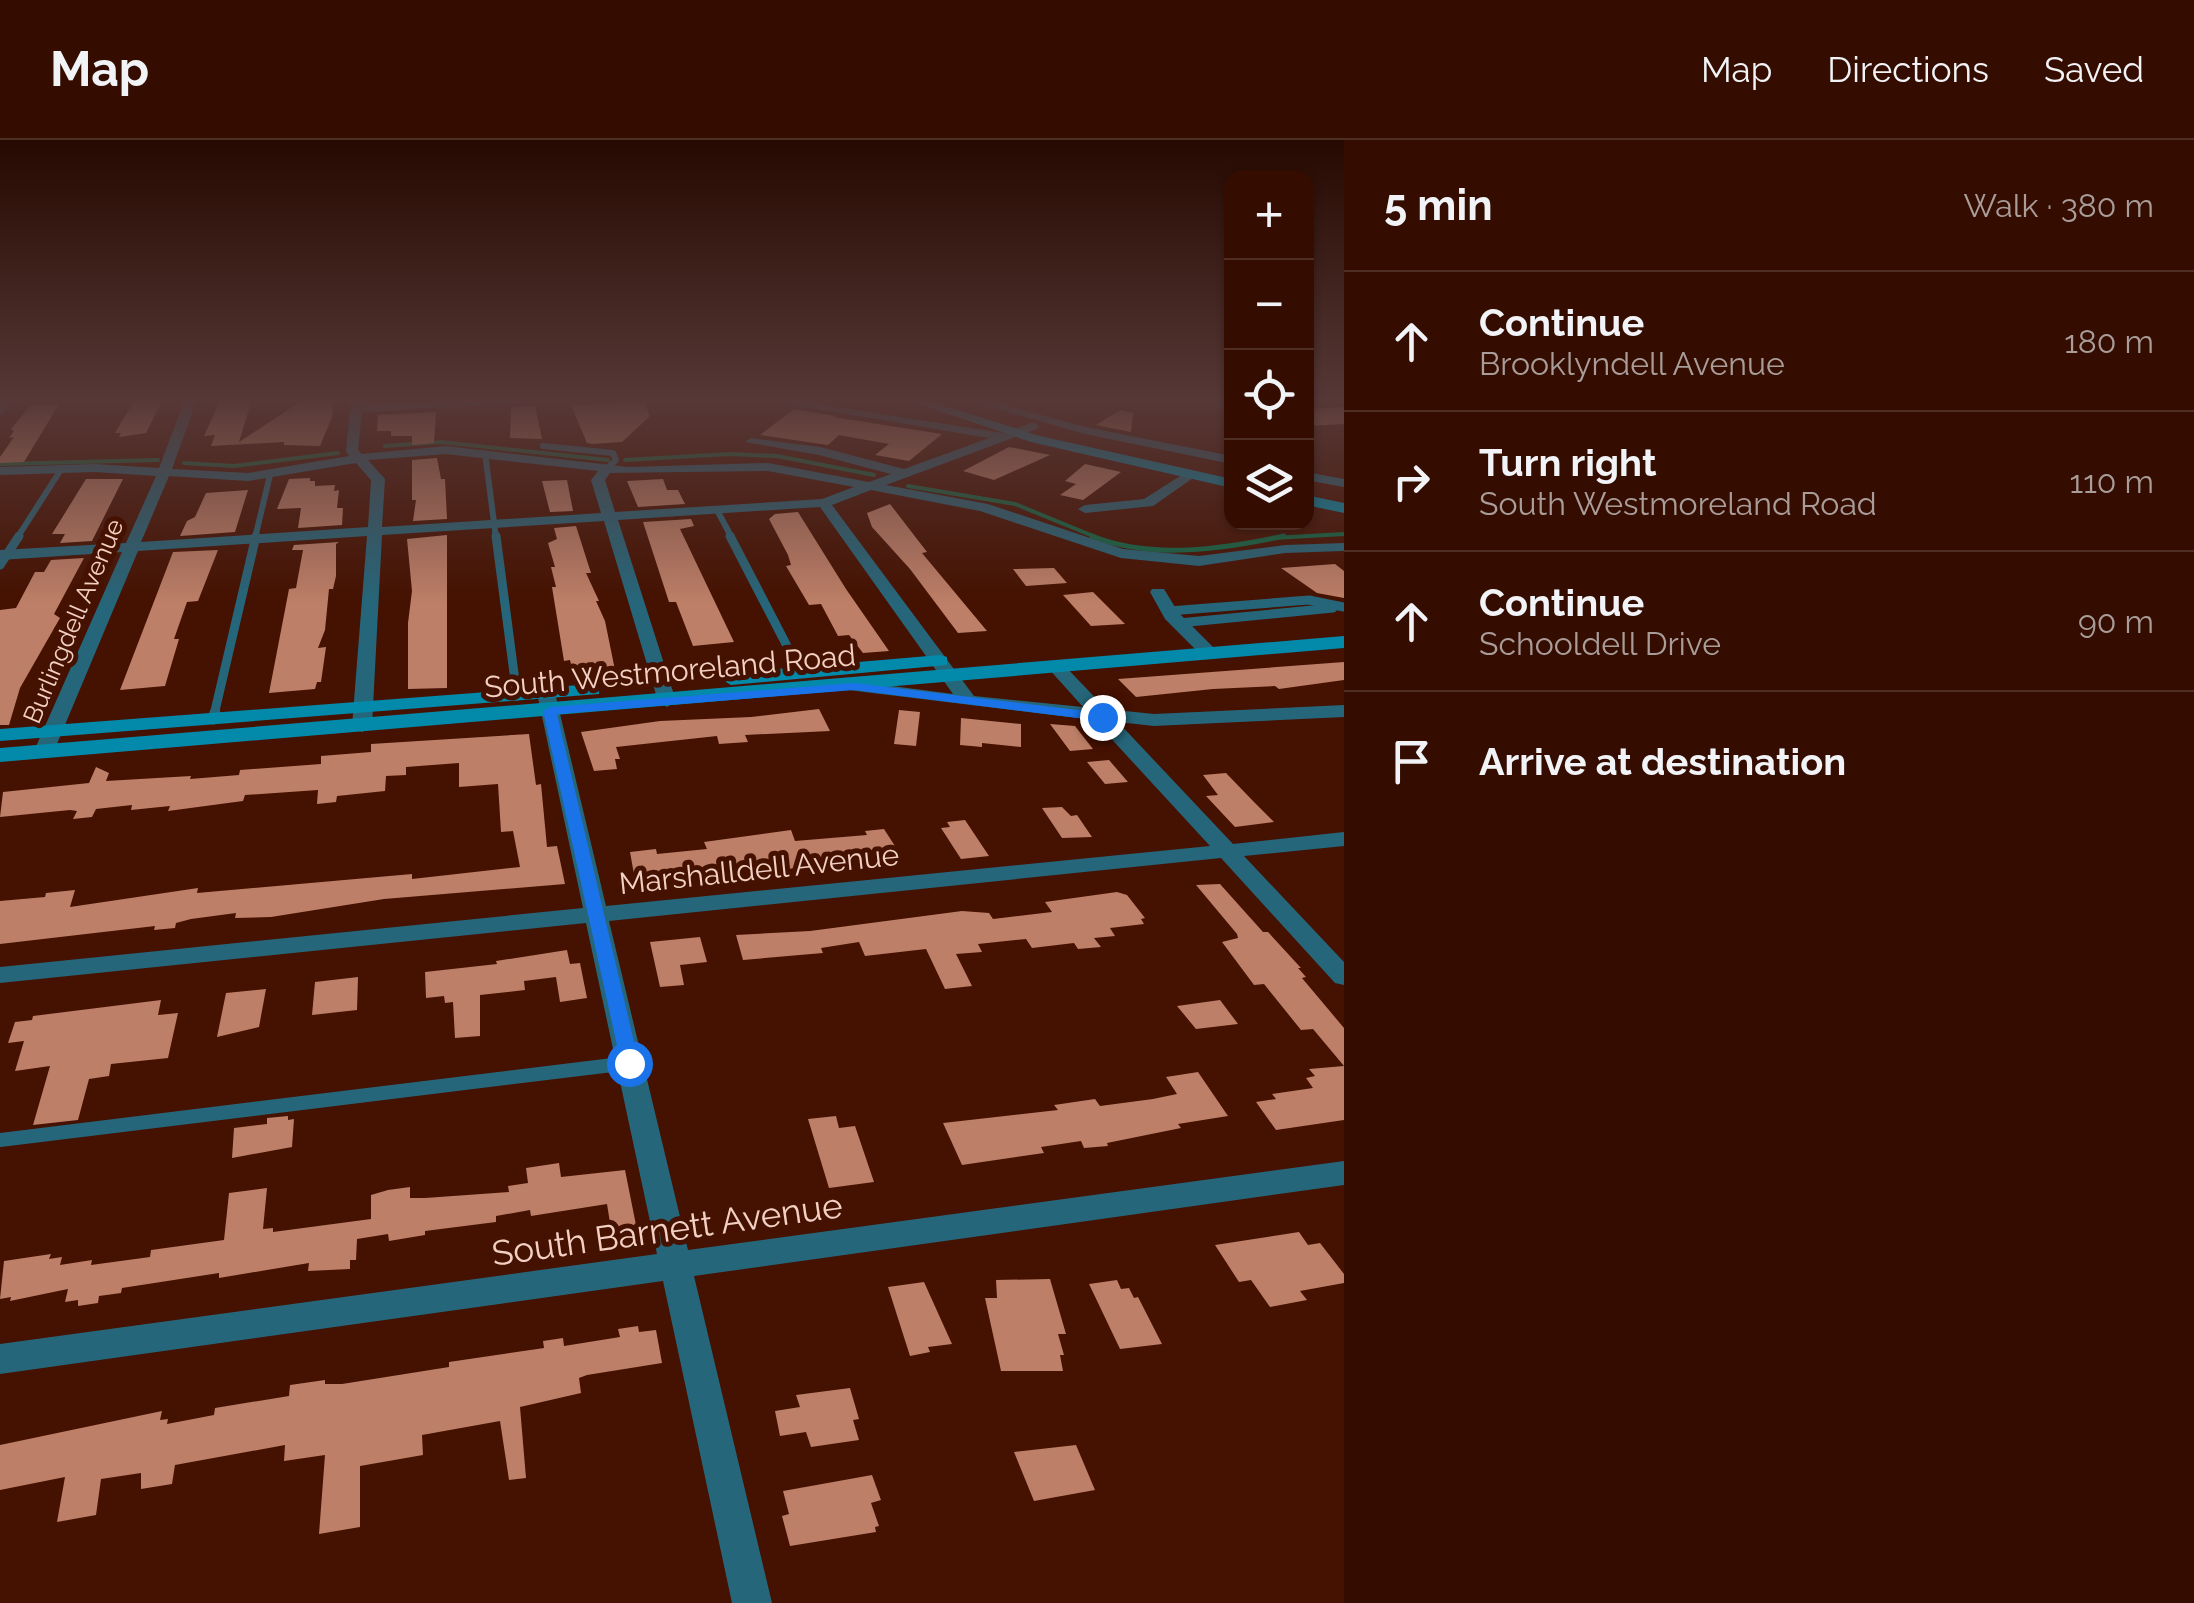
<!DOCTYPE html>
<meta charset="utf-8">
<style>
body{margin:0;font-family:Raleway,sans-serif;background:#3f1b0f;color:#f1f3f6}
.controls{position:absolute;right:30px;top:30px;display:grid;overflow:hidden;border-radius:20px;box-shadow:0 2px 8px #0004}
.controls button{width:90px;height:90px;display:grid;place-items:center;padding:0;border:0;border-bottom:2px solid #4e2d22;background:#340d00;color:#f1f3f6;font:50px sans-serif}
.stop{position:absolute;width:30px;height:30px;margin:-22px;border:8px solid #1a73e8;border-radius:50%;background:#fff}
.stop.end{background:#1a73e8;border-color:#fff;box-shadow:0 2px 10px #0008}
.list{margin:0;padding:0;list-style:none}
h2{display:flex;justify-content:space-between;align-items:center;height:130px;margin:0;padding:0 40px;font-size:42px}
h2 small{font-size:32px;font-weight:400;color:#a99c99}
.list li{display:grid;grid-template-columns:65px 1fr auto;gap:30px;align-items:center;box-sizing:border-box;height:140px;padding:0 40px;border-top:2px solid #4e2d22}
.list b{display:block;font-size:38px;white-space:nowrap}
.list p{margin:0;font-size:32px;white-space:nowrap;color:#a99c99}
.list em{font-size:32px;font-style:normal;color:#a99c99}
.icon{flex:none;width:55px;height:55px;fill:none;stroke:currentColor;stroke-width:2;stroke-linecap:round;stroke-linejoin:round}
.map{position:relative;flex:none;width:1344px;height:1463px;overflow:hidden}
header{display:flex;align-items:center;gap:60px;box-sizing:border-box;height:140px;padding:0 50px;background:#340d00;border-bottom:2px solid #4e2d22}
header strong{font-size:48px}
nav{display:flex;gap:55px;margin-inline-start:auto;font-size:35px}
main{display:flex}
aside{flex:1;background:#340d00}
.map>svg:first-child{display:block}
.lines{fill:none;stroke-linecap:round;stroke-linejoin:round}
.stream-far1{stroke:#116847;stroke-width:4}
.stream{stroke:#116847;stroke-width:5}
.building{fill:#bd7f67}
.service-far3{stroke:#26667a;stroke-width:6}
.service-far2{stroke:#26667a;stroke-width:9}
.service-far1{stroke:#26667a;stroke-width:11}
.service{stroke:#26667a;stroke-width:14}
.minor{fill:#26667a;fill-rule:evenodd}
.secondary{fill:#038aaa;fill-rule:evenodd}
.route{fill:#1a73e8}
.labels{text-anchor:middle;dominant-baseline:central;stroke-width:10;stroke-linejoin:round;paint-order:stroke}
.far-street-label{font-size:25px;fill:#f2d0c3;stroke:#451100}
.street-label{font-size:30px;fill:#f2d0c3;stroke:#451100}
.near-street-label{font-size:35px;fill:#f2d0c3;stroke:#451100}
</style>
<header>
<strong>Map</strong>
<nav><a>Map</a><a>Directions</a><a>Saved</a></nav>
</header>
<main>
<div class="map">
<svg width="1344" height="1463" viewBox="0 0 1344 1463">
<rect width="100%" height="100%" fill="#451100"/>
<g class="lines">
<g class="stream-far1">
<polyline points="385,306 441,302 608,320"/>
<polyline points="625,320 729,314 777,316 874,335"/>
<polyline points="184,323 234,326 338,313"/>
<polyline points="0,324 158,320"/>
<polyline points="908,346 1015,364 1098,398"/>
<polyline points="1273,398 1344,394"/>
</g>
<path class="stream" d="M1092 396C1151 420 1224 409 1284 396"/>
</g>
<g class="building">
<polygon points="135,259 163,259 146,293 119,297 121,293 115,293"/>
<polygon points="221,259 252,259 239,302 303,260 333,259 332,277 320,306 284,305 284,302 211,306 215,295 204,296"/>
<polygon points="637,262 644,262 650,276 622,302 592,304 587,303 571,265"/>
<polygon points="59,264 24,322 0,323 0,317 14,297 9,298 14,291 11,289 30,266"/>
<polygon points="535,266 542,299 510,298 511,267"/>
<polygon points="1344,267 1344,284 1306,286 1306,269"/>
<polygon points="794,269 836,276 833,277 942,294 909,321 875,315 889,304 839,295 828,305 760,295"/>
<polygon points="1120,270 1133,273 1131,292 1096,285"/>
<polygon points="436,272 434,303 412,305 412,296 391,296 391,291 377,291 378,275"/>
<polygon points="1009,307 1050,315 994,340 963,331"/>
<polygon points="437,318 441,339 445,339 447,379 413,381 416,360 412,360 412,320"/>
<polygon points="1085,324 1121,332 1083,360 1060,355 1076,344 1065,341"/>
<polygon points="310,338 310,341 315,341 315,346 335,345 334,351 339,350 337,368 343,368 342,385 298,388 301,368 277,369 289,339"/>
<polygon points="86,339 123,339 92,401 60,403 65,394 52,394"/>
<polygon points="663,339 667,350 678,350 685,364 638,367 627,341"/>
<polygon points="567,340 573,371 550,372 542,341"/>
<polygon points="248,350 235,392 180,396 187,381 195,377 206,353"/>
<polygon points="890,364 927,412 922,413 987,491 958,493 910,429 872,387 867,373"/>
<polygon points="798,372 846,449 889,511 863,513 849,495 838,496 821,464 809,465 786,426 791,425 788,415 769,379 775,374"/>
<polygon points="691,379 694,386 680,389 734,502 693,506 676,462 669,462 643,382"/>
<polygon points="576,386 591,433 586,433 599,461 596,461 605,481 615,530 586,533 585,528 572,529 570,520 564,521 552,447 556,447 551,427 555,427 548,403 557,399 554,388"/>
<polygon points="447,395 447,548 408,549 408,483 412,451 407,399"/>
<polygon points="339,402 336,404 336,436 333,449 329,449 325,490 318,508 326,507 321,542 317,542 315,549 269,553 289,449 296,448 303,410 292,410 294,405"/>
<polygon points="218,410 198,461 187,462 174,499 179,499 165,546 120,550 173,412"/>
<polygon points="84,418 54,474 60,478 20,548 9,585 0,585 0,470 16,468 35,432 44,432 51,420"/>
<polygon points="1335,424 1344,431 1344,458 1317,453 1281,428"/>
<polygon points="1054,428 1067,443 1026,446 1013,429"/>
<polygon points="1093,452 1125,484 1091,486 1063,455"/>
<polygon points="1344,522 1344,540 1279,549 1275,546 1213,549 1136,557 1118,539"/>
<polygon points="819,569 830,591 745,595 748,602 719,604 717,596 616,607 620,619 615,619 617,629 594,631 581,592 660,581 751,577"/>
<polygon points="899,570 920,572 916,606 894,604"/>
<polygon points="961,578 1021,584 1021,607 982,603 982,607 960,605"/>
<polygon points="1050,584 1075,586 1093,609 1070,611"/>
<polygon points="529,594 536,645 541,644 547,707 557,706 565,744 384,759 271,777 235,778 236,773 191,779 176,783 175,788 154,790 155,786 0,804 0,761 45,757 46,753 75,750 70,767 198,748 197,753 412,734 412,739 520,727 513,691 501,692 498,644 459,647 459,623 406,627 406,635 386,636 385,651 337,656 336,662 317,664 318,650 245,655 243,661 168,671 170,666 131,670 132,665 96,669 92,677 73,679 77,671 70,670 0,677 3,652 89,643 96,627 109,633 106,641 191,636 190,639 239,635 240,630 321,624 321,616 371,612 371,604"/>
<polygon points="1109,620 1128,642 1105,644 1087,622"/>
<polygon points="1226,633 1254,662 1274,682 1235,687 1206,656 1218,655 1203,635"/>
<polygon points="1062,667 1071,676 1077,675 1092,697 1062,698 1042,668"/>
<polygon points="965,680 989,716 961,719 941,688 950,687 947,682"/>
<polygon points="884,689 902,717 778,730 777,726 716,733 714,729 662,735 663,739 645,741 635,740 630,712 656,709 657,714 707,709 704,702 791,690 795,701 867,695 865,691"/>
<polygon points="1220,744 1263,792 1268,792 1301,828 1298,828 1306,837 1302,838 1344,888 1344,980 1276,990 1256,962 1276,959 1272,954 1313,948 1306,938 1315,936 1309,929 1344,926 1313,889 1301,890 1264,844 1254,845 1222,802 1238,798 1237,794 1196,745"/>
<polygon points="1117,752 1127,755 1145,778 1141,779 1144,784 1110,788 1115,796 1094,798 1101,807 1078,809 1074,803 1032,808 1026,799 978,804 982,812 956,814 972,846 945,849 926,809 865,816 859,802 821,808 823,813 743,820 736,795 810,791 962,771 989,773 993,779 1052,772 1045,762"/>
<polygon points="700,797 707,822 680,825 684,845 660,847 650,802"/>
<polygon points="567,810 570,824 580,823 587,858 560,862 556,837 524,841 525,850 480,855 480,896 455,898 453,862 445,863 444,856 426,858 425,832 497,824 496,821"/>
<polygon points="358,837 357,870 312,875 315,842"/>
<polygon points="266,849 259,887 217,897 226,853"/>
<polygon points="161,860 158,875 178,873 168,918 111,924 109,936 89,939 78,980 33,985 50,926 15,931 24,901 8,903 15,882 32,880 33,876"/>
<polygon points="1220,860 1238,884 1196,889 1177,866"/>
<polygon points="1198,932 1228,976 1178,984 1181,988 1107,1003 1108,1006 1084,1008 1081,1001 1041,1007 1044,1013 962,1025 943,983 1058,970 1054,965 1095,959 1100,966 1153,959 1177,954 1166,937"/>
<polygon points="288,976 288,980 294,979 292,1007 232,1018 234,988 267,984 267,978"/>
<polygon points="836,976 839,988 855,986 874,1042 829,1048 808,979"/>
<polygon points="559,1023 561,1037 625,1030 636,1085 611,1089 607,1064 531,1076 530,1070 496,1076 496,1082 425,1091 425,1095 389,1101 388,1094 357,1099 356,1120 350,1120 350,1129 308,1131 309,1123 219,1138 219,1133 122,1148 121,1153 99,1156 98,1163 78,1166 78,1160 65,1162 68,1149 10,1161 11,1157 0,1159 4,1121 51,1114 49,1119 62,1117 60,1125 92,1120 91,1125 150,1117 151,1110 224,1100 229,1053 267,1048 263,1089 273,1088 273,1092 371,1079 371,1055 388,1050 410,1047 410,1058 425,1058 509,1052 508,1046 528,1043 526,1028"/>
<polygon points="1299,1092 1308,1105 1320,1103 1344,1134 1344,1143 1300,1151 1307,1160 1270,1167 1251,1140 1239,1142 1215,1105"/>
<polygon points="1050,1139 1066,1194 1058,1194 1064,1215 1060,1215 1063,1231 1001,1231 985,1158 997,1158 996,1140"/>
<polygon points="1117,1140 1121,1149 1129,1148 1134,1158 1138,1157 1162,1204 1120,1209 1089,1144"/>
<polygon points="924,1142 952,1204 928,1207 930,1212 910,1216 888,1147"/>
<polygon points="638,1186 639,1192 656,1190 662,1223 587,1235 579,1238 581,1253 520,1267 526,1338 509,1340 500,1281 422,1295 423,1315 360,1326 360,1387 319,1394 325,1315 284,1321 285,1305 175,1325 172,1344 141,1349 141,1333 101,1339 96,1375 57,1382 65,1337 0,1350 0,1305 162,1271 160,1280 168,1279 167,1284 214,1275 215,1268 289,1256 290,1245 325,1240 325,1244 342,1244 449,1227 449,1222 544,1208 543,1201 563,1198 564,1206 620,1197 618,1189"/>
<polygon points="850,1248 859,1279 853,1280 859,1300 811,1307 806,1292 780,1296 775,1271 800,1267 796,1255"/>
<polygon points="1076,1305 1095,1350 1034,1361 1014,1312"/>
<polygon points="872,1335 881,1360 871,1363 879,1386 875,1387 876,1392 790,1406 782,1376 789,1374 783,1351"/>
</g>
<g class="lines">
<g class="service-far3">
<polyline points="543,306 613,313 616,320 606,329"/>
<polyline points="485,313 496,398"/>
<polyline points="717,370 732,398"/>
<polyline points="17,398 62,328"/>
<polyline points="255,398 270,335"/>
</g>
<g class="service-far2">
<polyline points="496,396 517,556"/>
<polyline points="730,396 801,533"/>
<polyline points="0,425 19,396"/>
<polyline points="1169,471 1309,460 1344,467"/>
<polyline points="1179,483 1333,468"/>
<polyline points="214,575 256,396"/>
</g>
<polyline class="service-far1" points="213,579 215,573"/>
<polyline class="service" points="0,1000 629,923"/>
<g class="minor">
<polygon points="4,259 16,259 0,275 0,264"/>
<path d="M185 259H197L172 329 248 333 349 316 346 311 351 259H363L362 265 546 259 540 262 362 272 358 310 362 314 446 306 628 327 768 323 869 342 891 334 819 315 745 302 751 298 820 307 904 329 989 298 757 259H785L1003 293 1033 282 1039 286 1037 289 886 345 988 364 1123 409 1199 416 1285 405 1344 403V411L1285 413 1199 426 1121 418 980 371 871 350 832 365 974 556 1083 567 1048 528 1057 523 1063 524 1106 569 1154 574 1344 565V577L1154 586 1118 582 1233 704 1344 692V706L1244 716 1344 822V845L1335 843 1221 718 609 781 688 1110 1344 1021V1045L694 1136 772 1463H732L663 1141 0 1234V1204L657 1114 586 783 0 843V827L583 768 537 553 540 549H552L555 553 606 766 1210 706 1094 580 848 550V542L854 541 953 554 820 367 618 380 676 561 667 567 658 561 604 381 382 395 372 586 362 592 352 586 367 396 138 411 54 611 44 617 37 615 34 611 122 412 0 420V410L126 403 156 336 95 332 0 335V327L95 324 159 328ZM446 314 598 331 591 340 601 373 382 387 385 339 368 320ZM356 323 371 340 368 387 141 402 169 336 248 341ZM768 331 854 347 822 359 615 372 605 340 610 333Z"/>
<polygon points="962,259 981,259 1086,287 1232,316 1232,324 1085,294"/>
<polygon points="1205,259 1219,259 1232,267 1232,275"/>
<polygon points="1188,331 1193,332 1193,338 1153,366 1085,373 1078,369 1085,365 1144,359"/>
<polygon points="1306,332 1344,339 1344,347 1306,340"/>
<polygon points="1152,449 1164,449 1178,472 1215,509 1215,517 1203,517 1165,479 1150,452"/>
</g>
<g class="secondary">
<polygon points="904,259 923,259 1040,296 1232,339 1232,348 1031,302"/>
<polygon points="1306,355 1344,363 1344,373 1306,365"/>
<polygon points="1344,496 1344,508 0,622 0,608"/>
<polygon points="940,515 947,517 947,525 731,545 721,539 731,533"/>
<polygon points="592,544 599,546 599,554 0,601 0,589"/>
</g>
</g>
<linearGradient id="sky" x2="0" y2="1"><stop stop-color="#260900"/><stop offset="0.56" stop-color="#563837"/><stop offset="1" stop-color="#563837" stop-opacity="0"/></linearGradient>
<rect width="1344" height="464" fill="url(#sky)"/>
<polygon class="route" points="854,543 1102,573 1109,577 1102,581 854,550 557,574 639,923 629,930 622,928 543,571 550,567"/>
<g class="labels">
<g class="far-street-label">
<text transform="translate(73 481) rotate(-67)">Burlingdell Avenue</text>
</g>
<g class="street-label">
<text transform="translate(670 531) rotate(-5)">South Westmoreland Road</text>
<text transform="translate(759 729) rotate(-6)">Marshalldell Avenue</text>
</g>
<g class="near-street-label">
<text transform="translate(667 1089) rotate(-8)">South Barnett Avenue</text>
</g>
</g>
</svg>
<div class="controls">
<button>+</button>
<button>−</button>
<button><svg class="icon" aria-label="locate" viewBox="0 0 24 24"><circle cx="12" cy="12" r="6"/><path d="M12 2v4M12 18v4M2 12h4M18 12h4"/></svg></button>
<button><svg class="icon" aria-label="layers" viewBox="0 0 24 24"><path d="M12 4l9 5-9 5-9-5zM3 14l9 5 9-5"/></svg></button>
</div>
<div class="stop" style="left:629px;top:923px"></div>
<div class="stop end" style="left:1102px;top:577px"></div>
</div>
<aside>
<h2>5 min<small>Walk · 380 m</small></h2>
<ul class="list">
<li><svg class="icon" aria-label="ahead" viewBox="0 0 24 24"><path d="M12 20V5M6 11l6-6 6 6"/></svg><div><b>Continue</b><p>Brooklyndell Avenue</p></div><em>180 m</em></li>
<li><svg class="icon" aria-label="right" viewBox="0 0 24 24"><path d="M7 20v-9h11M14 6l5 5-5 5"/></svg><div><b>Turn right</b><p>South Westmoreland Road</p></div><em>110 m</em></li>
<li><svg class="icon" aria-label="ahead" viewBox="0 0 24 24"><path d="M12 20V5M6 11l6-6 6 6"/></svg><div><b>Continue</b><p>Schooldell Drive</p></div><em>90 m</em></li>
<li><svg class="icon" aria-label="arrive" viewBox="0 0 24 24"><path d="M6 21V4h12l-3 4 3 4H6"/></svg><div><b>Arrive at destination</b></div></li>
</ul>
</aside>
</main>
